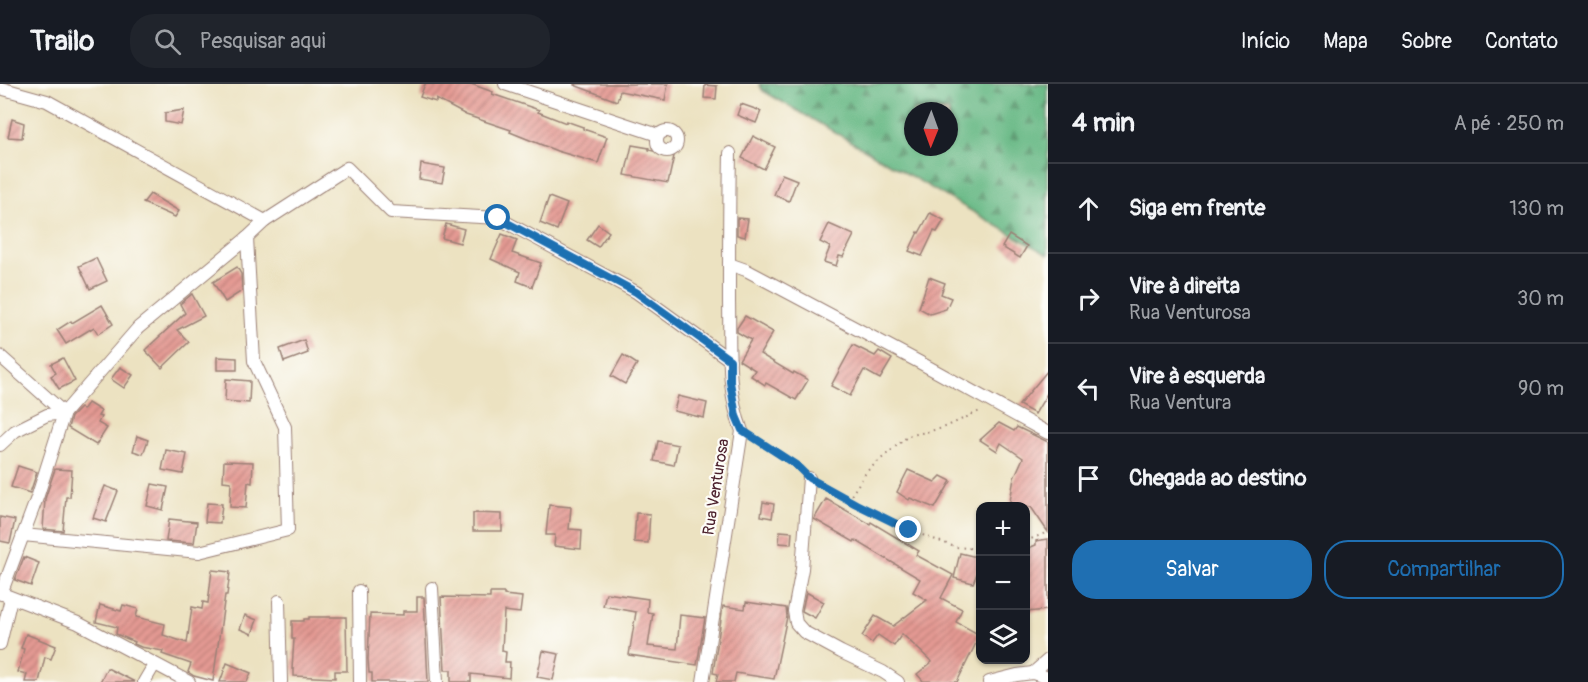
<!DOCTYPE html>
<html lang="pt">
<meta charset="utf-8">
<style>
body{margin:0;font-family:Pangolin,sans-serif;background:#20242c;color:#f1f3f6}
.controls{position:absolute;right:18px;bottom:18px;display:grid;overflow:hidden;border-radius:12px;box-shadow:0 2px 4px #0004}
.controls button{width:54px;height:54px;display:grid;place-items:center;padding:0;border:0;border-bottom:2px solid #363941;background:#171b24;color:#f1f3f6;font:30px sans-serif}
.compass{position:absolute;left:904px;top:18px;width:54px;height:54px;border-radius:50%;background:#171b24;box-shadow:0 2px 4px #0004;rotate:181deg}
.stop{position:absolute;width:18px;height:18px;margin:-14px;border:4px solid #1f6fb2;border-radius:50%;background:#fff}
.stop.end{background:#1f6fb2;border-color:#fff;box-shadow:0 2px 6px #0008}
.list{margin:0;padding:0;list-style:none}
h2{display:flex;justify-content:space-between;align-items:center;height:78px;margin:0;padding:0 24px;font-size:26px}
h2 small{font-size:20px;font-weight:400;color:#9ea1a6}
.list li{display:grid;grid-template-columns:39px 1fr auto;gap:18px;align-items:center;box-sizing:border-box;height:90px;padding:0 24px;border-top:2px solid #363941}
.list b{display:block;font-size:22px;white-space:nowrap}
.list p{margin:0;font-size:20px;white-space:nowrap;color:#9ea1a6}
.list em{font-size:20px;font-style:normal;color:#9ea1a6}
.actions{display:flex;gap:12px;padding:18px 24px}
.actions a{flex:1;padding:14px 0;border:2px solid #1f6fb2;border-radius:24px;text-align:center;font-size:21px;color:#1f6fb2}
.actions .main{background:#1f6fb2;color:#fff}
.icon{flex:none;width:33px;height:33px;fill:none;stroke:currentColor;stroke-width:2;stroke-linecap:round;stroke-linejoin:round}
.map{position:relative;flex:none;width:1048px;height:598px;overflow:hidden}
header{display:flex;align-items:center;gap:36px;box-sizing:border-box;height:84px;padding:0 30px;background:#171b24;border-bottom:2px solid #363941}
header strong{font-size:28px}
nav{display:flex;gap:33px;margin-inline-start:auto;font-size:21px}
.search{width:420px;height:54px;background:#20242c;display:flex;align-items:center;gap:15px;box-sizing:border-box;padding:0 21px;border-radius:24px;color:#9ea1a6;font-size:22px}
main{display:flex}
aside{flex:1;background:#171b24}
.map>svg:first-child{display:block}
.forest{fill:url(#forest-firs);stroke:#586c58;stroke-width:1.5;fill-rule:evenodd}
.building{fill:url(#building-hatch)}
.lines{fill:none;stroke-linecap:round;stroke-linejoin:round}
.street-casing{stroke:#9b8076;stroke-width:14}
.path{stroke:#9b8076;stroke-width:2;stroke-dasharray:1.5 4.5;stroke-linecap:butt}
.street{stroke:#fff;stroke-width:12}
.route{stroke:#1f6fb2;stroke-width:8}
.labels{text-anchor:middle;dominant-baseline:central;stroke-width:4.5;stroke-linejoin:round;paint-order:stroke}
.street-label{font-size:16px;fill:#4a1f2b;stroke:#fdfcf7}
</style>
<header>
<strong>Trailo</strong>
<div class="search"><svg class="icon" aria-label="search" viewBox="0 0 24 24"><circle cx="10" cy="10" r="6"/><path d="M15 15l6 6"/></svg>Pesquisar aqui</div>
<nav><a>Início</a><a>Mapa</a><a>Sobre</a><a>Contato</a></nav>
</header>
<main>
<div class="map">
<svg width="1048" height="598" viewBox="0 0 1048 598">
<defs>
<pattern id="forest-firs" width="22" height="20" patternUnits="userSpaceOnUse" patternTransform="scale(1.5)"><rect width="22" height="20" fill="#66b884"/><path d="M5 1l3.5 6h-7zM16 11l3.5 6h-7z" fill="#56956c"/></pattern>
<pattern id="building-hatch" width="6" height="6" patternUnits="userSpaceOnUse" patternTransform="scale(1.5)"><rect width="6" height="6" fill="#e49a93"/><path d="M-1 1l2-2M0 6l6-6M5 7l2-2" fill="none" stroke="#bb7d78"/></pattern>
</defs>
<rect width="100%" height="100%" fill="#fdfcf7"/>
<filter id="ink" filterUnits="userSpaceOnUse"><feTurbulence type="fractalNoise" baseFrequency=".0167" numOctaves="2"/><feDisplacementMap in="SourceGraphic" scale="12" xChannelSelector="R" yChannelSelector="G"/><feConvolveMatrix kernelMatrix="1 2 1 2 8 2 1 2 1" color-interpolation-filters="sRGB"/></filter>
<filter id="wash" filterUnits="userSpaceOnUse"><feTurbulence type="fractalNoise" baseFrequency=".008" numOctaves="4" result="noise"/><feDisplacementMap in="SourceGraphic" scale="24" xChannelSelector="R" yChannelSelector="G"/><feGaussianBlur stdDeviation="1.35" result="paint"/><feColorMatrix in="noise" values="0 0 0 0 0 0 0 0 0 0 0 0 0 0 0 0 0 1.4 0 .05"/><feComposite in="paint" operator="in"/></filter>
<g filter="url(#wash)">
<rect width="100%" height="100%" fill="#ece2c1"/>
<path class="forest" d="M759 0H1048V171L763 7ZM913 27H949V63H913Z"/>
<g id="blocks">
<g class="building">
<polygon points="425,0 471,0 493,8 492,10 539,26 538,28 566,39 566,37 583,43 583,45 607,53 598,79 557,67 510,48 511,46 466,31 436,15 436,18 420,13"/>
<polygon points="574,0 668,0 665,16 620,7 617,17 574,1"/>
<polygon points="705,1 717,2 716,15 704,14"/>
<polygon points="741,20 761,27 756,39 737,31"/>
<polygon points="184,26 181,41 165,38 165,29"/>
<polygon points="12,35 24,39 22,54 8,53"/>
<polygon points="753,52 775,63 764,85 742,74"/>
<polygon points="632,61 649,64 649,66 674,72 668,99 625,91"/>
<polygon points="421,80 445,84 442,99 419,95"/>
<polygon points="782,90 797,96 789,117 774,111"/>
<polygon points="150,110 179,127 175,133 143,119"/>
<polygon points="549,113 567,120 557,146 540,139"/>
<polygon points="930,129 944,136 937,148 934,147 922,172 909,167 918,148 919,149"/>
<polygon points="737,134 748,135 745,153 737,151"/>
<polygon points="446,140 464,145 460,159 442,154"/>
<polygon points="598,140 609,148 598,163 587,156"/>
<polygon points="829,140 854,151 843,173 839,172 836,182 824,178 830,163 820,158"/>
<polygon points="502,150 517,156 512,169 541,179 532,203 517,197 520,188 491,175"/>
<polygon points="1009,151 1027,162 1020,174 1002,163"/>
<polygon points="96,174 107,197 90,205 79,182"/>
<polygon points="237,183 241,190 242,207 225,218 213,198"/>
<polygon points="929,193 945,199 941,210 951,214 946,225 930,230 919,224"/>
<polygon points="192,210 204,232 177,246 189,258 162,284 145,266 185,229 180,220"/>
<polygon points="102,221 113,240 98,250 94,243 66,260 57,246 71,237 72,239"/>
<polygon points="745,232 773,248 760,270 793,290 794,288 808,296 796,316 766,299 765,301 751,292 755,286 739,276 751,256 737,248 737,244"/>
<polygon points="304,256 308,269 284,278 280,265"/>
<polygon points="853,261 875,272 879,267 892,275 880,295 864,286 850,312 831,302"/>
<polygon points="623,271 637,280 625,300 611,292"/>
<polygon points="217,273 237,274 237,286 217,286"/>
<polygon points="63,274 75,297 59,305 51,292 56,289 51,280"/>
<polygon points="120,283 133,291 124,304 111,295"/>
<polygon points="1048,286 1048,308 1035,330 1019,321"/>
<polygon points="226,295 250,297 249,319 225,317"/>
<polygon points="678,312 707,319 704,334 674,327"/>
<polygon points="88,319 101,327 98,332 101,333 98,339 107,344 96,361 68,344 71,333 80,324 83,326"/>
<polygon points="999,339 1014,347 1017,343 1048,358 1048,448 1031,423 1009,423 1014,394 1023,374 1001,359 997,367 980,356"/>
<polygon points="137,352 148,356 143,370 133,367"/>
<polygon points="658,357 678,361 674,381 654,377"/>
<polygon points="166,366 187,370 183,390 162,386"/>
<polygon points="224,377 253,378 252,399 248,398 246,424 230,423 231,398 223,397"/>
<polygon points="18,382 37,388 30,409 11,403"/>
<polygon points="55,385 72,386 70,413 66,413 63,447 43,445 45,415"/>
<polygon points="908,386 935,398 941,392 951,397 935,424 910,414 909,416 897,408"/>
<polygon points="152,400 168,403 163,426 147,422"/>
<polygon points="105,402 118,407 106,438 93,434"/>
<polygon points="826,415 870,440 871,438 919,467 916,471 953,491 941,514 962,525 956,538 980,551 957,598 923,597 917,590 932,578 902,550 894,562 878,551 872,559 862,552 875,532 893,542 927,516 913,508 920,495 855,456 854,458 814,435"/>
<polygon points="763,418 774,420 772,434 761,432"/>
<polygon points="207,419 222,420 220,439 205,438"/>
<polygon points="549,421 571,423 569,445 582,446 581,465 554,462 555,451 546,451"/>
<polygon points="473,429 502,430 502,447 473,447"/>
<polygon points="636,429 650,430 648,459 634,458"/>
<polygon points="0,433 15,436 10,459 0,457"/>
<polygon points="169,435 197,438 194,459 166,457"/>
<polygon points="780,447 792,448 791,460 779,459"/>
<polygon points="1048,455 1048,526 1026,528 1026,465 1036,461 1036,457"/>
<polygon points="960,469 981,474 981,480 973,499 954,494"/>
<polygon points="24,473 39,479 31,502 15,496"/>
<polygon points="212,486 230,488 227,511 225,511 213,597 194,592 188,588 191,580 162,570 163,567 141,563 134,560 135,558 116,550 117,543 96,538 100,521 121,527 123,521 138,525 136,533 165,540 163,551 187,559 192,523 202,525 203,518 208,519"/>
<polygon points="806,508 824,518 815,534 802,527"/>
<polygon points="490,509 504,509 504,511 522,513 520,529 504,527 502,567 506,568 505,578 510,578 509,594 471,590 471,598 451,598 451,586 445,586 441,513 490,514"/>
<polygon points="606,509 648,515 647,528 653,529 648,562 677,565 680,531 705,534 697,581 629,571 636,528 603,522"/>
<polygon points="417,513 424,513 428,598 372,598 372,589 369,589 368,575 370,530 403,531 403,527 417,527"/>
<polygon points="746,518 786,524 787,533 774,595 736,589 734,598 716,598 718,590 713,589 723,522 745,525"/>
<polygon points="245,531 257,536 252,550 240,545"/>
<polygon points="309,533 346,533 347,587 335,587 335,594 294,592 294,585 292,585 294,555 292,555 292,537 304,537 304,535 309,535"/>
<polygon points="26,550 56,562 51,575 45,573 39,598 25,598 27,590 18,588 24,565 21,564"/>
<polygon points="543,567 559,570 553,596 537,593"/>
<polygon points="227,579 251,589 247,598 220,598"/>
<polygon points="107,584 135,598 100,598"/>
</g>
</g>
</g>
<g filter="url(#ink)">
<use href="#blocks" fill-opacity="0" stroke="#9b8076" stroke-width="1.5"/>
<g class="lines">
<g class="street-casing">
<g id="street">
<polyline points="505,0 658,51"/>
<polyline points="0,4 47,17 265,137"/>
<circle cx="667" cy="57" r="10"/>
<polyline points="729,180 746,186 919,278 1048,349"/>
<polyline points="0,272 64,329"/>
<polyline points="0,361 15,347 47,331 64,329"/>
<polyline points="809,394 802,485 794,527 796,539 804,548 841,568 883,588 898,598"/>
<polyline points="23,451 199,468 288,446 285,343 254,277 247,154"/>
<polyline points="432,504 437,598"/>
<polyline points="359,507 360,598"/>
<polyline points="0,509 78,539 189,598"/>
<polyline points="1,510 38,411 64,329 138,244 247,154 265,137 347,84 391,128 498,134 636,208 730,276"/>
<polyline points="279,517 281,598"/>
<polyline points="0,560 11,514"/>
<polyline points="1033,589 1048,576"/>
<polyline points="144,598 154,581"/>
<path d="M703 598 742 347C726 306 730 261 729 218 729 169 729 119 730 69"/>
<polyline points="989,598 1017,591 1033,589 1048,594"/>
</g>
</g>
<g class="path">
<polyline points="754,355 799,385"/>
<polyline points="821,400 856,420 909,446 955,463 981,465"/>
<polyline points="848,416 867,387 908,352 943,344 980,327"/>
<polyline points="1026,457 1048,448"/>
</g>
<use href="#street" class="street"/>
</g>
</g>
<g class="lines" filter="url(#ink)">
<polyline class="route" points="498,134 636,208 730,276 730,298 736,332 742,346 796,381 809,394 856,420 909,446"/>
</g>
<g class="labels">
<g class="street-label">
<text transform="translate(716 403) rotate(-81)">Rua Venturosa</text>
</g>
</g>
</svg>
<div class="controls">
<button>+</button>
<button>−</button>
<button><svg class="icon" aria-label="layers" viewBox="0 0 24 24"><path d="M12 4l9 5-9 5-9-5zM3 14l9 5 9-5"/></svg></button>
</div>
<svg class="compass" viewBox="-18 -18 36 36"><path d="M0-13l5 13h-10z" fill="#e53935"/><path d="M0 13l5-13h-10z" fill="#9ea1a6"/></svg>
<div class="stop" style="left:498px;top:134px"></div>
<div class="stop end" style="left:909px;top:446px"></div>
</div>
<aside>
<h2>4 min<small>A pé · 250 m</small></h2>
<ul class="list">
<li><svg class="icon" aria-label="ahead" viewBox="0 0 24 24"><path d="M12 20V5M6 11l6-6 6 6"/></svg><div><b>Siga em frente</b></div><em>130 m</em></li>
<li><svg class="icon" aria-label="right" viewBox="0 0 24 24"><path d="M7 20v-9h11M14 6l5 5-5 5"/></svg><div><b>Vire à direita</b><p>Rua Venturosa</p></div><em>30 m</em></li>
<li><svg class="icon" aria-label="left" viewBox="0 0 24 24"><path d="M17 20v-9H6M10 6l-5 5 5 5"/></svg><div><b>Vire à esquerda</b><p>Rua Ventura</p></div><em>90 m</em></li>
<li><svg class="icon" aria-label="arrive" viewBox="0 0 24 24"><path d="M6 21V4h12l-3 4 3 4H6"/></svg><div><b>Chegada ao destino</b></div></li>
</ul>
<div class="actions"><a class="main">Salvar</a><a>Compartilhar</a></div>
</aside>
</main>
